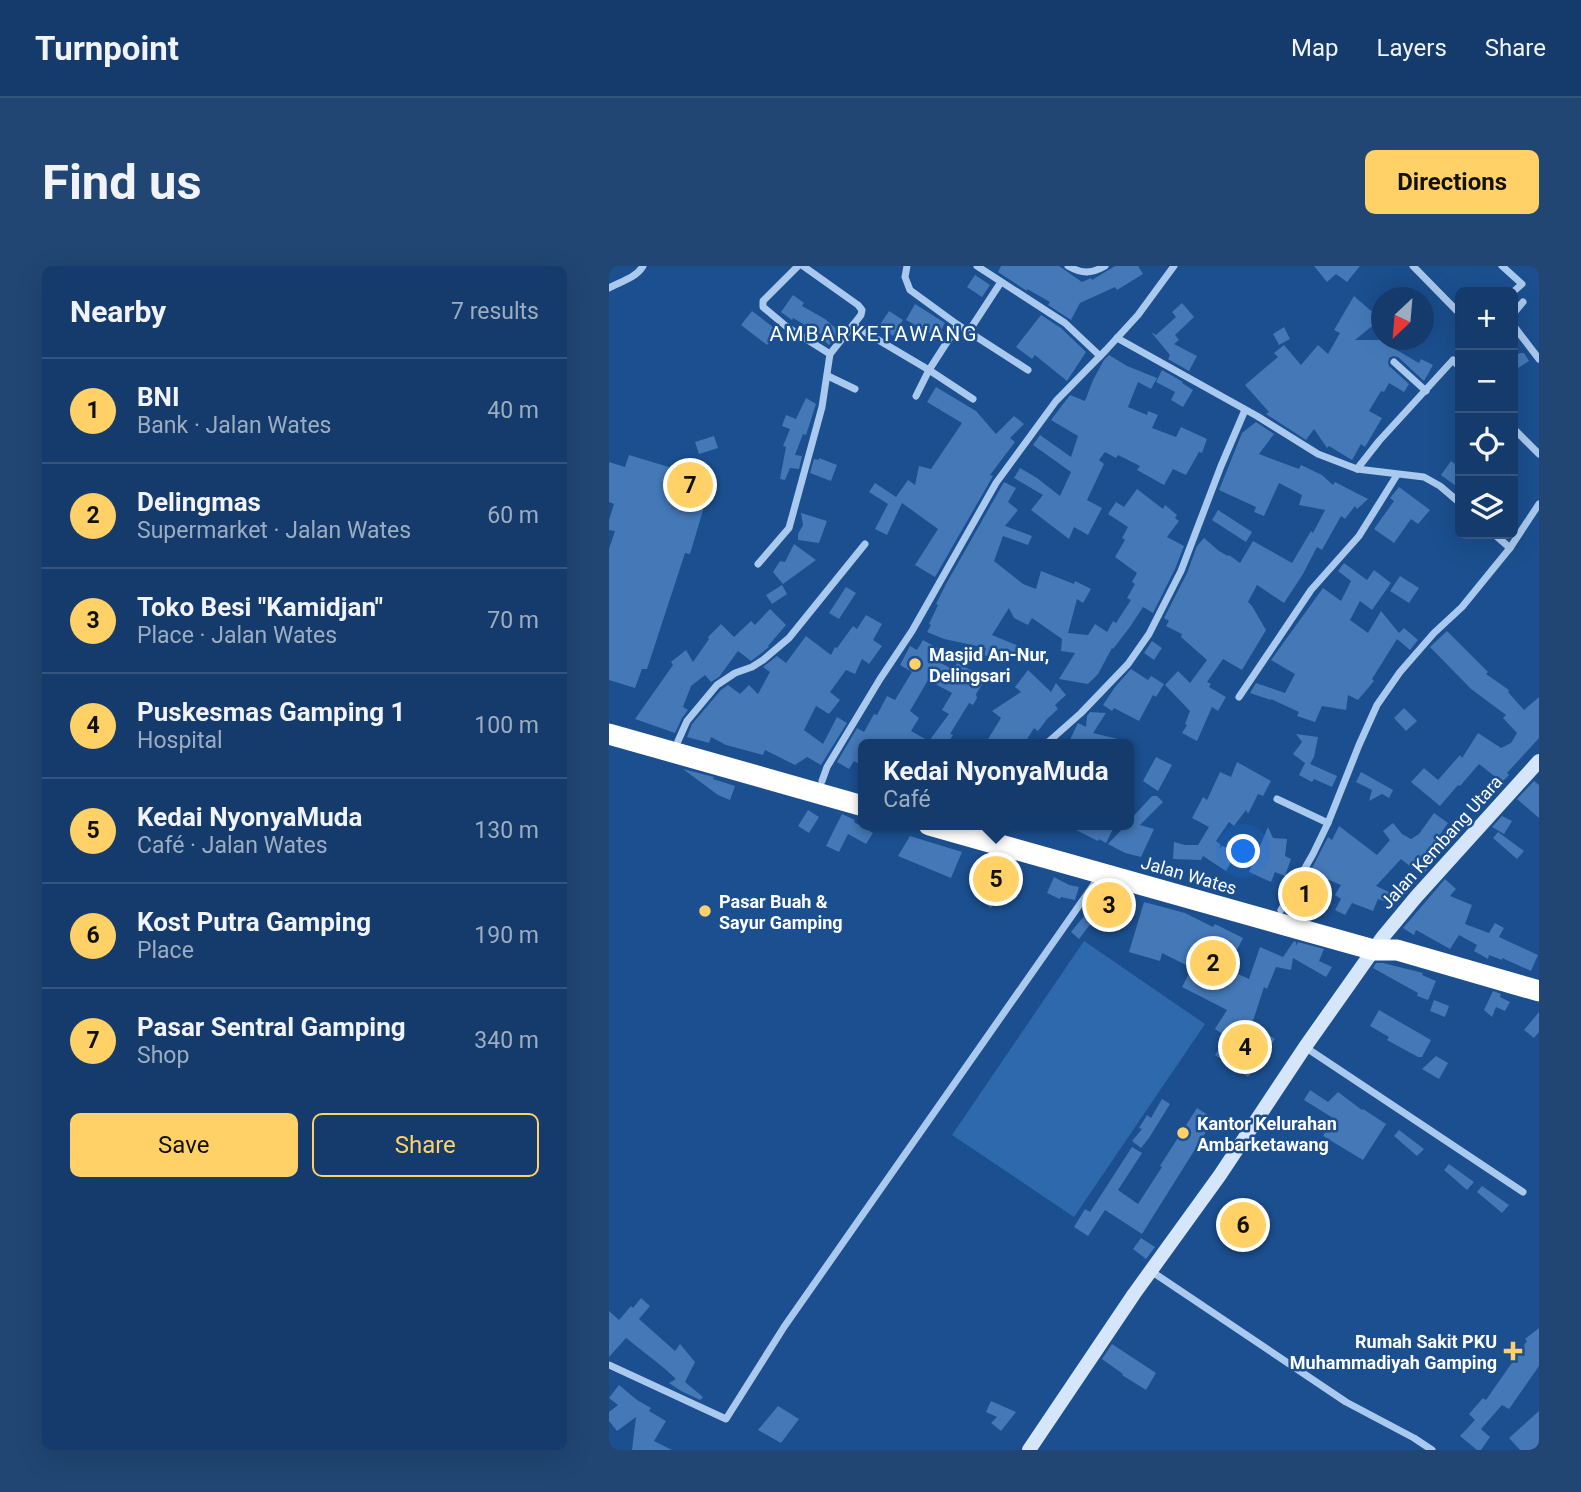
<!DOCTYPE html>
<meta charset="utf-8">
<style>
body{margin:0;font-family:Roboto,sans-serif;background:#214673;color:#f1f3f6}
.controls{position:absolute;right:21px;top:21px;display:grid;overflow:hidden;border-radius:10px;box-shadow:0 7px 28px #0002}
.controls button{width:63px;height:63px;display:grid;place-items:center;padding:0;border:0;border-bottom:2px solid #33557e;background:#143b6b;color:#f1f3f6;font:35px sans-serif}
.compass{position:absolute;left:762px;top:21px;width:63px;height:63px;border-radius:50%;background:#143b6b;box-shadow:0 7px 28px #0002;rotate:206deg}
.you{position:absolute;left:635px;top:586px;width:24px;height:24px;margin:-18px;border:5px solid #fff;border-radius:50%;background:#1a73e8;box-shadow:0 0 0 10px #1a73e833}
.badge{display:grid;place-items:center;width:46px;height:46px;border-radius:50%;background:#ffd166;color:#111;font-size:23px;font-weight:700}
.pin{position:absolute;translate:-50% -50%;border:4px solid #fff;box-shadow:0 2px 7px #0006}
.popup{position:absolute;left:249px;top:473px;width:276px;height:91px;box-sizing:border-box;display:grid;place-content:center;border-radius:10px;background:#143b6b;filter:drop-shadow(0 2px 5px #0005);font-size:23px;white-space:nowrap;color:#9dadc1}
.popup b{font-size:26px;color:#f1f3f6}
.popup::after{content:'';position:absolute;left:50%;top:100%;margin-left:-14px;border:14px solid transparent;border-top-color:#143b6b}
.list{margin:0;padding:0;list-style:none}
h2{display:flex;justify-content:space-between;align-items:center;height:91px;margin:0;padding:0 28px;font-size:30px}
h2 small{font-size:23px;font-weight:400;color:#9dadc1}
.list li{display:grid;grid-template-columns:46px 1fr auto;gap:21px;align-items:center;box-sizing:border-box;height:105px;padding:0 28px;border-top:2px solid #33557e}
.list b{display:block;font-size:26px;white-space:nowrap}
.list p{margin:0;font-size:23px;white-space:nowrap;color:#9dadc1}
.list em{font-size:23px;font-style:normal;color:#9dadc1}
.actions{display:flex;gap:14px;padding:21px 28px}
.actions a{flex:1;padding:16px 0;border:2px solid #ffd166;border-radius:10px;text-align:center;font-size:24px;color:#ffd166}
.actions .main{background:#ffd166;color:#111}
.icon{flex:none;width:38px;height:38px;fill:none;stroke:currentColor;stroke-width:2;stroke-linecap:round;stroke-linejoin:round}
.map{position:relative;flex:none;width:930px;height:1184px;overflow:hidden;border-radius:10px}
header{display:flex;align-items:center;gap:42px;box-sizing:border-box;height:98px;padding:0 35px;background:#143b6b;border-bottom:2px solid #33557e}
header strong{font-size:33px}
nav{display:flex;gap:38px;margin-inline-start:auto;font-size:24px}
.intro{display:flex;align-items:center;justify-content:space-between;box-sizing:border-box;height:168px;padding:0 42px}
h1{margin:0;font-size:49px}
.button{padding:18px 32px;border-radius:10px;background:#ffd166;color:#111;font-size:24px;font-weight:700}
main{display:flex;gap:42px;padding:0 42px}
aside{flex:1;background:#143b6b;border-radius:10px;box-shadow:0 7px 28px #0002}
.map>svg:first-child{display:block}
.green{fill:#2e69ad}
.building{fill:#4478b7;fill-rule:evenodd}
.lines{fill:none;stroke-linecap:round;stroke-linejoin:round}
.street{stroke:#a9c9ee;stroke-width:7}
.secondary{stroke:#d6e6fa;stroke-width:14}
.highway{stroke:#fff;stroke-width:21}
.poi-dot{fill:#ffd166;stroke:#1b4f8f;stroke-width:2.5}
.labels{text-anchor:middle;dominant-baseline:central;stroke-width:5;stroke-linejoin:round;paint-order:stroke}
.poi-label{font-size:18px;font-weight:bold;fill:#fff;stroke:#1b4f8f;text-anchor:start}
.street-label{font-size:18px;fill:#fff;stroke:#1b4f8f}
.quarter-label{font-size:21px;letter-spacing:2px;fill:#fff;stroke:#1b4f8f}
</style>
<header>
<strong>Turnpoint</strong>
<nav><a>Map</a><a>Layers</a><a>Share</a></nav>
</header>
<div class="intro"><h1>Find us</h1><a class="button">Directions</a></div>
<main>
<aside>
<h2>Nearby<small>7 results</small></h2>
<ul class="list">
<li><span class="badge">1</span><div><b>BNI</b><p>Bank · Jalan Wates</p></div><em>40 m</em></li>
<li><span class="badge">2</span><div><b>Delingmas</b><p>Supermarket · Jalan Wates</p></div><em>60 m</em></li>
<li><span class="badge">3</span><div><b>Toko Besi &quot;Kamidjan&quot;</b><p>Place · Jalan Wates</p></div><em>70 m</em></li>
<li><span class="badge">4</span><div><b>Puskesmas Gamping 1</b><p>Hospital</p></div><em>100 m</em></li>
<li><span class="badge">5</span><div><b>Kedai NyonyaMuda</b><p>Café · Jalan Wates</p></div><em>130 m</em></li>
<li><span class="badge">6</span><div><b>Kost Putra Gamping</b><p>Place</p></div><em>190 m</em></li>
<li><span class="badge">7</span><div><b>Pasar Sentral Gamping</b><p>Shop</p></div><em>340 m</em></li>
</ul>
<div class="actions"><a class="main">Save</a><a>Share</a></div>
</aside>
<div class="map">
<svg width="930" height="1184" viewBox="0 0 930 1184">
<rect width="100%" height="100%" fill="#1b4f8f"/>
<polygon class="green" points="475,675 596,758 465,951 343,869"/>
<g class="building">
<polygon points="392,0 450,0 473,16 482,12 483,14 506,0 529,0 534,8 508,24 506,21 471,37 462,54 439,39 441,36 418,23 418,25 389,6"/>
<polygon points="705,0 751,0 738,16 727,8 718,16"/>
<polygon points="366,9 381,19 373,31 358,21"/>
<polygon points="184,29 195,37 193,40 216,53 231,66 220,79 211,71 213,69 184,52 183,54 172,46"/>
<polygon points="745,30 762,45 773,36 773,52 746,74 781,74 784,82 810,97 812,93 824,99 815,115 789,91 784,90 780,92 779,97 780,100 800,118 795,126 780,117 775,126 772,125 760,145 773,152 756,181 752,178 743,194 720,180 718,182 705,163 697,174 657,148 660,146 636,119 669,91 665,87 675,79 692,99 709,79 719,88 731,67 725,64"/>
<polygon points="573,37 585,51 566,69 570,74 565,78 588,90 580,105 559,93 561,89 542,66 547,69 567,51 563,46"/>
<polygon points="306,38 336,57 328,71 297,54"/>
<polygon points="143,45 169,65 158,79 132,59"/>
<polygon points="280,45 294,54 284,70 270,60"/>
<polygon points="432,49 452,62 477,86 458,115 426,89 423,93 407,81"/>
<polygon points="675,61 681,73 670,79 664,68"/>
<polygon points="911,87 915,87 920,95 904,105 904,91"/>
<polygon points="500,89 518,100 548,112 542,123 529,116 519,141 538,149 539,145 549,149 543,162 567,171 572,161 598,173 593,187 590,186 577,209 564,203 555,219 528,204 531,200 509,189 507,192 496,186 490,194 495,198 478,234 493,242 479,269 465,261 460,273 422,244 434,229 405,212 411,202 428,212 451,230 462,206 424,179 431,169 462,191 469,170 442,154 461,129 476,135 484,114 495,94"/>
<polygon points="553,104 574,116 573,117 584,124 574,141 562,134 566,126 547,116"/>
<polygon points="327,121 367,145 387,168 405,150 415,158 401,172 406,176 381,209 384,210 326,311 306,299 329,263 293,237 278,269 266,263 279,238 260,226 266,217 287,231 299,214 306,219 310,200 322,203 353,157 318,136"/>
<polygon points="197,132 207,138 197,169 194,168 186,189 193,190 190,203 181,202 176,214 171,213 177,181 174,180 181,163 173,160 177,149 187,153"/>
<polygon points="647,156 665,168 650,188 690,203 692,199 713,209 724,219 726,216 759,233 748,243 746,240 736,253 732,250 713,284 708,281 694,308 675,337 648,319 639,336 643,340 657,364 633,404 614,393 598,416 602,418 600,421 617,431 609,445 603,441 588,475 573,467 578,459 576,458 581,445 556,419 569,405 581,417 598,394 572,371 573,368 557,360 560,355 555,352 578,307 588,280 595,272 610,285 619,290 620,289 631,297 644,275 683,297 702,265 704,267 716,244 690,239 693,229 670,217 655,250 645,246 647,241 610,224 633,167"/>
<polygon points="105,170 109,182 90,188 86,176"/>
<polygon points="20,189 103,214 81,288 76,287 38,403 33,403 26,422 0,414 0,283 6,265 0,264 0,254 5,238 0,236 0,196 16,201"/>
<polygon points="210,192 228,199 222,215 201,207 205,193 210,194"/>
<polygon points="842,195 851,202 851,223 832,209"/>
<polygon points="395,216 407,222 399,236 409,244 396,260 423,270 419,279 394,270 385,295 414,318 427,323 432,305 465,318 466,315 482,323 474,337 468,333 459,367 479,369 486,358 498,366 504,355 507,357 522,334 518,332 526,318 523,316 528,307 506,291 516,274 513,272 519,261 499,248 507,236 515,241 528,223 554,243 556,239 568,249 566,252 570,255 558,271 575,280 566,303 544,347 534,341 521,361 504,383 503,382 489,408 479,418 450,413 466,387 452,385 453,373 423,352 419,359 405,352 400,342 383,369 424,386 418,398 391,385 387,394 375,389 377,382 335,373 318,366 322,359 320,358 329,339 327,338 337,318"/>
<polygon points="790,221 821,244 809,258 802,253 785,277 765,263 785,235 781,232"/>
<polygon points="609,244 643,266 637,276 603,254"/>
<polygon points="192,247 218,255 210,277 189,274 189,268 194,259"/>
<polygon points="185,278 207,294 174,318 164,306 171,295 176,296"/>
<polygon points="735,297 758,314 765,304 782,317 763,344 751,335 741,354 759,367 772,345 790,367 795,362 809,374 801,384 788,373 763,413 765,415 749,434 739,429 737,444 713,440 706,456 688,450 690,446 662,433 662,434 641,427 647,417 676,427 686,408 662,394 714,322 732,335 742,315 729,305"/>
<polygon points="791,310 810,322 800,337 781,325"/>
<polygon points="173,319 178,328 163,338 157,329"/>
<polygon points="237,321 247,327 230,353 220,347"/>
<polygon points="161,343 177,359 159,380 160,381 150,389 142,395 129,385 110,411 102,416 96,409 82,420 74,441 79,444 73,452 66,467 26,453 64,399 62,396 77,384 84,396 100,373 99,371 112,358 125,371 142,355 146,359"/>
<polygon points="257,349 273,358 264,374 273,380 260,398 253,393 246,408 237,404 221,426 231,434 220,448 207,440 195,464 214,478 228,451 238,457 212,499 198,491 186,499 156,484 154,489 117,479 102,471 100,477 78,471 83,458 112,424 119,419 131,428 140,419 149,428 161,406 154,401 168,390 177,397 197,370 222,389 226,381 228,382 244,360 248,363"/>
<polygon points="838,365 879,406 877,408 900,424 899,426 915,444 930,431 930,472 898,507 900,509 893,516 870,498 851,520 849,519 831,540 802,516 815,502 829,514 851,489 853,492 869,467 892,482 902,477 908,467 894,452 897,449 862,423 821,381"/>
<path d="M314 374 330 383 324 393 345 404 348 397 377 412 367 428 368 432 364 439 360 437 341 468 344 469 338 478H254V500L245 495 240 503 228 496 248 462 255 466 265 448 268 449 278 430 286 434 303 406 291 399 301 380 308 384ZM319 414 343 427 333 444 340 448 320 475 302 465 310 452 301 445Z"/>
<polygon points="543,375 553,382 545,394 535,387"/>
<polygon points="522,403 539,414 542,410 555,418 547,431 544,429 530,455 505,442 503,445 494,439 506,421"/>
<polygon points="419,404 442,426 447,417 457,429 446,439 449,443 438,453 429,465 425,462 415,478 376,478 392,452 383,445 412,426 406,421"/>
<polygon points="795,442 808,455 797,465 785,452"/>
<polygon points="481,446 497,447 484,467 513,474 512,478 459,478 468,459 469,457 477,461 478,450"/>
<polygon points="687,468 709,471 705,491 701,498 728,510 723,521 705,513 703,516 690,509 696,497 684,488 693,476"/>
<polygon points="547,491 563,499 549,525 534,515"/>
<polygon points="628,496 662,515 654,530 649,528 639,548 637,544 625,560 620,556 607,575 612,579 610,582 614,580 627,588 617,605 594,590 592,594 564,593 565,576 576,579 589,579 600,561 583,552 594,531 598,534 611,506 622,511"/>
<polygon points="74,503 105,511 104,513 126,520 121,534 109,529"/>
<polygon points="752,506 784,524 780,532 773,528 760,535 763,524 747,516"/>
<polygon points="925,515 930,519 930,552 908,533"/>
<polygon points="543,530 548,530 554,536 531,559 545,563 532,591 516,587 499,578 517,559 520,559 520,555"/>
<polygon points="199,544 210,551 200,567 189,560"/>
<polygon points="825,547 839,557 823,580 832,587 813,610 792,593 767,620 782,627 778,636 769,633 764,645 743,637 736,649 726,644 732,633 726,629 732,619 701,606 719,571 723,574 730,560 768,589 781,574 774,565 784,557 793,568 802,573 810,568"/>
<polygon points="233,548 246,554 245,556 264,567 257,578 239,568 230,586 217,580"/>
<polygon points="893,550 903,555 895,568 883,561"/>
<polygon points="457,559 506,559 497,577 490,573 489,575"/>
<polygon points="659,561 664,572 678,573 676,590 682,593 676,610 666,606 662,616 640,606"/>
<polygon points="889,566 915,585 908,593 884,572"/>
<polygon points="301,570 353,586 342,612 289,590"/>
<polygon points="378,600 396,612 382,642 365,630"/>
<polygon points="445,611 460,619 470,621 466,634 452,631 451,633 438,627"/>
<polygon points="836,613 847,623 841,630 863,639 856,658 880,667 886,657 895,662 890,671 929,689 922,705 893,692 893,694 880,689 879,693 865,685 868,679 850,669 841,683 807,664 805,669 794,662"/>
<polygon points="498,623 514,630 503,655 486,647"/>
<polygon points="535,636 576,647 604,661 606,658 634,672 618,703 640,713 651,681 674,691 685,675 687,676 687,680 689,676 715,683 710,695 723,701 717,711 684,692 682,704 667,701 658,723 655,721 643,758 666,773 639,811 606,789 618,771 606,763 618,744 573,721 583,702 553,687 551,695 520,686"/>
<polygon points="476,649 483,656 470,673 462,666"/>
<polygon points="767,697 774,697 814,707 813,709 827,715 819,734 808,730 809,727 764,702"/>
<polygon points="884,725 892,728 891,731 901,736 896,745 887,741 883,751 875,744"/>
<polygon points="825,734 840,740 836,751 821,745"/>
<polygon points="770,744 822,774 813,791 809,791 778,774 780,771 761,760"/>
<polygon points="930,746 930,766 925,772 915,764"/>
<polygon points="827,790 839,797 830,813 813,803"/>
<polygon points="701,824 719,836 729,826 753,844 754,843 777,858 754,894 714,870 724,852 695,834"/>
<polygon points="553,833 561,838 540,872 532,882 523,875 533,863 530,862 538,849 542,852"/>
<polygon points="588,842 605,853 533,968 496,944 479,970 465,961 476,943 481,946 523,881 533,887 509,924 529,938 553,901 551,900"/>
<polygon points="790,864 815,883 808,890 785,870"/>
<polygon points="840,898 865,916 858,924 835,904"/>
<polygon points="873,920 900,939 893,947 868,926"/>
<polygon points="618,939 660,965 651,980 608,953"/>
<polygon points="532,972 546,981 537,993 524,983"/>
<polygon points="32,1032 41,1040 30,1053 66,1085 71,1078 86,1096 76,1116 94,1131 91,1134 72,1125 60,1117 67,1113 55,1102 17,1072 0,1091 0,1045 10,1054 22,1040 24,1042"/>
<polygon points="930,1062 930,1100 900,1143 893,1139 872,1163 881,1171 872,1184 868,1184 851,1170 866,1154 860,1148 874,1132 877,1134 918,1075 916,1073"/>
<polygon points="503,1078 547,1107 537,1124 513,1109 514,1108 493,1093"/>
<polygon points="10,1119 28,1134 42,1142 40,1145 57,1155 45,1175 63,1184 23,1184 27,1151 8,1165 0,1155 0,1146 9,1139 0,1132"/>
<polygon points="382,1135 407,1146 392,1165 382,1157 388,1151 377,1146"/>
<polygon points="169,1140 190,1153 172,1177 149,1164"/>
<polygon points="930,1145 930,1184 911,1184 900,1172"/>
</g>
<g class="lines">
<g class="street">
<polyline points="189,0 154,35 154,41 178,61 221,88"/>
<polyline points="298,0 296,11 301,24 349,59 320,104 307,130"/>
<polyline points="368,0 456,57 491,90"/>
<path d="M459 0C473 8 482 8 496 0"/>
<polyline points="804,0 851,48"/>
<polyline points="893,0 913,18 904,26"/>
<path d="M0 22C11 16 28 11 34 0"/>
<polyline points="904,48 914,36"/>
<polyline points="244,59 320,104 364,133"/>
<polyline points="349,59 419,104"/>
<polyline points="904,59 930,93"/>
<polyline points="360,65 392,16"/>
<polyline points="508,72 648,150 709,188 748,203 815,211 831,220 851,237"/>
<polyline points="785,96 817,125"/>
<polyline points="219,110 246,123"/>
<polyline points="904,162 930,188"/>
<polyline points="748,203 770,175 844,94 851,102"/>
<polyline points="885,268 901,282"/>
<polyline points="149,298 180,262 213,141 221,88 252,49 253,44 249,39 194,0"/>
<polyline points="630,431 702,324 750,270 788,209"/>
<polyline points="69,475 78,455 108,419 126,407 143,401 154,394 180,372 256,278"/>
<polyline points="437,478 472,447 519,398 540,368 572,305 612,200 636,144"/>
<polyline points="213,515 218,501 271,413 303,365 387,217 447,135 497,84 529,49 565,0"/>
<polyline points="668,533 719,557"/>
<polyline points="387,575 391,559"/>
<polyline points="672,644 704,588 719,557 750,479 768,439 791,406 825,367 853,341 901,282 930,238"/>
<polyline points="696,781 914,926"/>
<polyline points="542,1005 737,1136 805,1172 823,1184"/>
<polyline points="0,1099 117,1153 175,1061 490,611"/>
</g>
<polyline class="secondary" points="420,1184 525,1028 611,909 696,781 773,672 807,631 930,495"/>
<g class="highway">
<polyline points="0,468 254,540"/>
<polyline points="320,559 765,684 788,684 930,725"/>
</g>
</g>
<g class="poi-dot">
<circle cx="306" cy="398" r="7"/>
<circle cx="96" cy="645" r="7"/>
<circle cx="574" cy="867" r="7"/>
<path d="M900.5 1074.5h7v7h7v7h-7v7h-7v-7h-7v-7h7z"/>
</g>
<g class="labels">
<g class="poi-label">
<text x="320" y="388">Masjid An-Nur,<tspan x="320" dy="21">Delingsari</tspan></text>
<text x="110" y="635">Pasar Buah &amp;<tspan x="110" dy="21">Sayur Gamping</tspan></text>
<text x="588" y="857">Kantor Kelurahan<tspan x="588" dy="21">Ambarketawang</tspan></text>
<text x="888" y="1075" text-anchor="end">Rumah Sakit PKU<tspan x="888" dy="21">Muhammadiyah Gamping</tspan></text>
</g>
<g class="street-label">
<text transform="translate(832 576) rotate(-48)">Jalan Kembang Utara</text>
<text transform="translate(580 609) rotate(16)">Jalan Wates</text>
</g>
<g class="quarter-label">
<text x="265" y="68">AMBARKETAWANG</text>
</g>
</g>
</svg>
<div class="controls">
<button>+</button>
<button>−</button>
<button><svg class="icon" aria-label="locate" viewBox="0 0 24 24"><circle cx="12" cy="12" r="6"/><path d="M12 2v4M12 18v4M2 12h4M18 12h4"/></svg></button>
<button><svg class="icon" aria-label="layers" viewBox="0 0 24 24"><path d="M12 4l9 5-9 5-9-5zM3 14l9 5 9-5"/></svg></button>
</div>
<svg class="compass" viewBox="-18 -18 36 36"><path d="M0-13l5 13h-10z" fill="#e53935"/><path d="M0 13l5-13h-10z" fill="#9dadc1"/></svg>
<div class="you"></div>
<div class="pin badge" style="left:696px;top:628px">1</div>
<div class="pin badge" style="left:604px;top:697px">2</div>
<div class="pin badge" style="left:500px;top:639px">3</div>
<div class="pin badge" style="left:636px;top:781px">4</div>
<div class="pin badge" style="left:387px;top:613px">5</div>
<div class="popup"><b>Kedai NyonyaMuda</b>Café</div>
<div class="pin badge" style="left:634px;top:959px">6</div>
<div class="pin badge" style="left:81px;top:219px">7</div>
</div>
</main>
